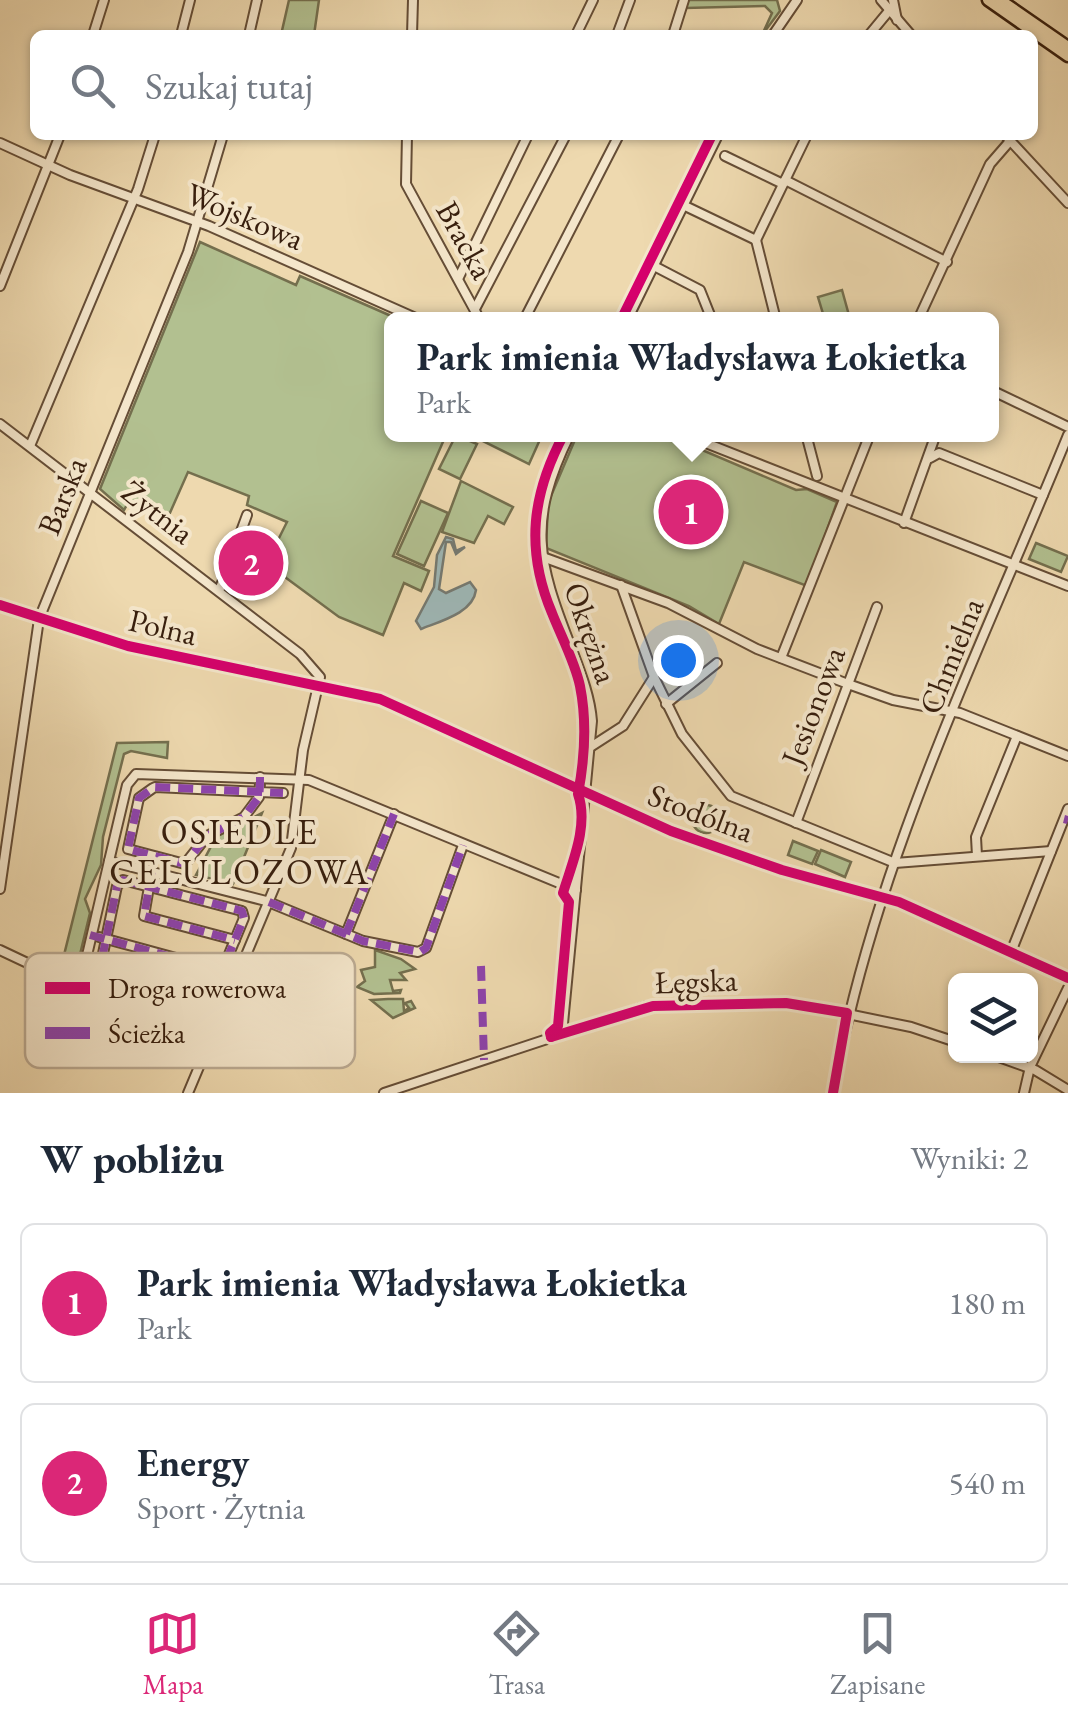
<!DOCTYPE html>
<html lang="pl">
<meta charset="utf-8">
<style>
body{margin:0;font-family:"EB Garamond",serif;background:#f2f2f3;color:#1f2937}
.controls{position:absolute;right:30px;bottom:30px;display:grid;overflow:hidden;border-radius:15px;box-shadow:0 2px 8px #0004}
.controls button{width:90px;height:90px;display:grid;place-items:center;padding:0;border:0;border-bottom:2px solid #e0e1e3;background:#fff;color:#1f2937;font:50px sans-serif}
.you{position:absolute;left:678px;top:660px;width:35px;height:35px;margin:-25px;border:8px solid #fff;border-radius:50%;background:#1a73e8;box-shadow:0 0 0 15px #1a73e833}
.badge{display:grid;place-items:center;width:65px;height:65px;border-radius:50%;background:#db2777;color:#fff;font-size:32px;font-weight:700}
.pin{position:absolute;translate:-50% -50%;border:5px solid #fff;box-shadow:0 2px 10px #0006}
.popup{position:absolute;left:384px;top:312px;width:615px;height:130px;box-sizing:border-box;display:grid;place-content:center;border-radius:15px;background:#fff;filter:drop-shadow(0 2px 8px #0005);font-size:32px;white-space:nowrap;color:#747a83}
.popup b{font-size:38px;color:#1f2937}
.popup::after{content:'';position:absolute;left:50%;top:100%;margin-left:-20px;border:20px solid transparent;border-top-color:#fff}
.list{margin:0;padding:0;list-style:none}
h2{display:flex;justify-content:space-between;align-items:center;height:130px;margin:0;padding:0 40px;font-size:42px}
h2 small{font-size:32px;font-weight:400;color:#747a83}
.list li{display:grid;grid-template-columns:65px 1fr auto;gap:30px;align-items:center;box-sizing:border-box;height:160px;margin:0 20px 20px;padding:0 20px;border:2px solid #e0e1e3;border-radius:15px}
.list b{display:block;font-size:38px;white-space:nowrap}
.list p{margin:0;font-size:32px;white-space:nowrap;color:#747a83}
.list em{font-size:32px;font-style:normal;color:#747a83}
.icon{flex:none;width:55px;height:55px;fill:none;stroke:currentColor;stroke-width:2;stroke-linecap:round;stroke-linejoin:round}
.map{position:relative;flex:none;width:1068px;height:1093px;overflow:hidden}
.search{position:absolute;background:#fff;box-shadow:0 2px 8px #0004;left:30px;right:30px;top:30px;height:110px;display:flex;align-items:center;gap:25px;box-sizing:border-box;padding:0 35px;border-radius:15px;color:#747a83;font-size:38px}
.sheet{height:490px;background:#fff}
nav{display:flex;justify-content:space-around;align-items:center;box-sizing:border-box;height:140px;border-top:2px solid #e0e1e3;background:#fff;font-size:28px;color:#747a83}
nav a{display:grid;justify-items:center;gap:5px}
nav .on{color:#db2777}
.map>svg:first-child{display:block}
.green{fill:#b2c090;stroke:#746f4e;stroke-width:2.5}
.water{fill:#9eb7b6;stroke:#757a72;stroke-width:2.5}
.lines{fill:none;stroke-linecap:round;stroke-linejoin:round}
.minor-casing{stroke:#654d36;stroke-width:12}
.major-casing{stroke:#371e0d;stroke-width:15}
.minor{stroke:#f4e6cb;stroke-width:8}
.major{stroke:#eed9af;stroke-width:10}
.quiet{stroke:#8e44ad;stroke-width:8;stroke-dasharray:15 8;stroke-linecap:butt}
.cycleway-casing{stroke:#f4e6cb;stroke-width:16}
.cycleway{stroke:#d6006c;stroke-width:10}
.labels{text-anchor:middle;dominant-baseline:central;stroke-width:8;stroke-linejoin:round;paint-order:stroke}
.street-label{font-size:32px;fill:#371e0d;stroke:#f4e6cb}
.neighbourhood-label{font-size:35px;letter-spacing:2.5px;fill:#371e0d;stroke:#f4e6cb}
.key{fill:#f4e6cb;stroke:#bbaa92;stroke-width:2.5}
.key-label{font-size:28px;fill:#371e0d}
</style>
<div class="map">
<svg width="1068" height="1093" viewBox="0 0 1068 1093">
<rect width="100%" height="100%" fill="#eed9af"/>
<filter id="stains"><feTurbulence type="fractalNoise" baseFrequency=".002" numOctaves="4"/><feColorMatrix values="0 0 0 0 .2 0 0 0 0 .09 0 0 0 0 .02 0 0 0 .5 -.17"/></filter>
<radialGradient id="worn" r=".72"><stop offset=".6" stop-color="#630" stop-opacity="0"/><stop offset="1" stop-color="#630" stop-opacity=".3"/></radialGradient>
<g class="green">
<polygon points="289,0 319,0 314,35 281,35"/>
<polygon points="687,0 777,0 780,11 762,35 772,13 765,6 686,8"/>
<polygon points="200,242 296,285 300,276 398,319 391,320 391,434 446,435 393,556 429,571 421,591 404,583 383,635 339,617 274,569 276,561 269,558 287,522 247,505 249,496 188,472 169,515 128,503 124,510 100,489"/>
<polygon points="842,290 850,319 819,319 824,317 818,297"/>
<polygon points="456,435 477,444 460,479 439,469"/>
<polygon points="485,435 542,435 529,464 483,441"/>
<polygon points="577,435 667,435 796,490 807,489 837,502 807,586 744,562 719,624 689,606 546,548 548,503"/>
<polygon points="461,481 513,507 504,524 488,516 474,543 442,532"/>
<polygon points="421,501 448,513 424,566 397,554"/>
<polygon points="1036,543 1068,556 1061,572 1029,559"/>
<polygon points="168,742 167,758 131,751 124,754 103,837 101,865 85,899 90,913 76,971 60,971 117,743"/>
<circle cx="706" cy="819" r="14"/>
<polygon points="262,813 233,884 196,875 216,837"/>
<polygon points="793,841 818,851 812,864 788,855"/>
<polygon points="821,850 851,862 845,877 815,864"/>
<polygon points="375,950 401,959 415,969 400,973 406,980 390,980 393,991 401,990 400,993 374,994 357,987 365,981 361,970 375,967"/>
<polygon points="388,999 403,999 404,1011 409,1008 405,1003 411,1001 415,1008 393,1018 371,1000"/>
</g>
<path class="water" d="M446 537 453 539 456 551 465 547 456 554 451 542H446L439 589 446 593 470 582 476 590C473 613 441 621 421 629L416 621 434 587 437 555Z"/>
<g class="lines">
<g class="minor-casing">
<g id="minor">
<polyline points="881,0 911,35"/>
<polyline points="893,0 897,20"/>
<polyline points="93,35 104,0"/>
<polyline points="181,35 190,0"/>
<polyline points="249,35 257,0"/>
<polyline points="412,35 413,0"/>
<polyline points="576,35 593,0"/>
<polyline points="617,35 630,0"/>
<polyline points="673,35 684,0"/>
<polyline points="773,35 797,0"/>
<polyline points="869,35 888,12"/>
<polyline points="407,135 406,184 480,320"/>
<polyline points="1005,135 1068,203"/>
<polyline points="0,143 70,175 209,226 420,320"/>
<polyline points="725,156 783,184"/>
<polyline points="785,180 947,262"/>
<polyline points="683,205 756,240"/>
<polyline points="756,240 807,135"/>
<polyline points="756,240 776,320"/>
<polyline points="654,266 700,290 712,320"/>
<polyline points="459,277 528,135"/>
<polyline points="0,286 60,135"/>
<polyline points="475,309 566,135"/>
<polyline points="524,320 619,135"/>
<polyline points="627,320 718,135"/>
<polyline points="918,320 990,164 1010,141"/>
<polyline points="991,390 1068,427"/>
<polyline points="0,424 300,654 320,677 303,750 291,848 188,1093"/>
<polyline points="806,434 817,476"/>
<polyline points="693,438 1068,586"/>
<polyline points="30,446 138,189 155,135"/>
<polyline points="930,458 939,453 1043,495"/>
<polyline points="904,523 936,434"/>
<polyline points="540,556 668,603 757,649 848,684 893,700 960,713 1068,756"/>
<polyline points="621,585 654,677 682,734 731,796 895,863"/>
<polyline points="219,591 247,515"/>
<polyline points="0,605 128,646 380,699 671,831 782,870 899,902 1068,978"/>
<polyline points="781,658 870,434"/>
<polyline points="666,704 717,663"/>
<polyline points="592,746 623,726 654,677"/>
<path d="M260 777C260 783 260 790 259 797L244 817 207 836 185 864 128 849 139 798 153 788 155 787 283 793"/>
<polyline points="796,823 877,607"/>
<polyline points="977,856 976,837 1017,736"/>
<polyline points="109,861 127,785 136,774 309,780 576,890"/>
<polyline points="895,863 1051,851"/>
<polygon points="123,880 242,911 244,918 210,1000 201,1002 100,968 117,886"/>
<polyline points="150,881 144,916 235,940"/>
<polyline points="0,889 39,619 188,252 223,135"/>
<polyline points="346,934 394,814"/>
<polyline points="99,937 187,961 190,968 181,999"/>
<polyline points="0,950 57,977 116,989 216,1023"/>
<polyline points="1011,952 1068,809"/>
<polyline points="81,981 109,861 266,901 363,941 418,952 426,948 463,845"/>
<path d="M562 1034 592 721C590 695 580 671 571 647 537 560 527 522 570 434"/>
<polyline points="996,1056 1035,1070 1068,1090"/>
<polyline points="384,1093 647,1006 794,1003 911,1027 956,1042"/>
<path d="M833 1093C873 864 981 649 1068 435"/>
<polyline points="1024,1093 1030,1067 1068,988"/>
</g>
</g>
<g class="major-casing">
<g id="major">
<polyline points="988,0 1068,56"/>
<polyline points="1000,0 1068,47"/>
</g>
</g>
<use href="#minor" class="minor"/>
<use href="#major" class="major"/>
<g class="quiet">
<path d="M260 777C260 783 260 790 259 797L244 817 207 836 185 864 128 849 139 798 153 788 155 787 283 793"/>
<polyline points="1064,819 1068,820"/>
<polyline points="152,872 144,916 235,940"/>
<polygon points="123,880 242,911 244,918 210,1000 201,1002 100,968 117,886"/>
<polyline points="269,902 363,941 420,952 426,948 463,845"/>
<polyline points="346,934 394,814"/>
<polyline points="90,935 187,961 190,968 178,1008"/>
<polyline points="481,966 484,1060"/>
</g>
<g class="cycleway-casing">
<g id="cycleway">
<polyline points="621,320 712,135"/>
<polyline points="0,605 128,646 380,699 671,831 782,870 899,902 1068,978"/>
<path d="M551 1037 550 1033 558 1026 569 902 563 893C572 863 589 826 578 794 585 757 587 721 580 686 575 662 561 636 552 613 525 549 532 494 564 434"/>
<polyline points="551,1037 653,1006 786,1003 847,1013 833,1093"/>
</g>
</g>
<use href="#cycleway" class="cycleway"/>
</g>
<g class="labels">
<g class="street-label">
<text transform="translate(245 216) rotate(23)">Wojskowa</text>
<text transform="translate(465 240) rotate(61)">Bracka</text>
<text transform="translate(62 496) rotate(-68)">Barska</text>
<text transform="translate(158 512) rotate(38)">Żytnia</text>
<text transform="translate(163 627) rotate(13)">Polna</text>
<text transform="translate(591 633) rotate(71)">Okrężna</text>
<text transform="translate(951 656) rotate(-68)">Chmielna</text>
<text transform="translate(813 706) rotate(-69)">Jesionowa</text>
<text transform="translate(701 813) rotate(21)">Stodólna</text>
<text transform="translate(696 981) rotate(-2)">Łęgska</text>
</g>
<g class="neighbourhood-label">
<text x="240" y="831">OSIEDLE<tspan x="240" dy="40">CELULOZOWA</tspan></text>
</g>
</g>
<rect x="25" y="953" width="330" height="115" rx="15" class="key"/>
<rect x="45" y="982" width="45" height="12" fill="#d6006c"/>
<rect x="45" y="1027" width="45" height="12" fill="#8e44ad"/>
<g class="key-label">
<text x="108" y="998">Droga rowerowa</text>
<text x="108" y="1043">Ścieżka</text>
</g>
<rect width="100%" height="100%" filter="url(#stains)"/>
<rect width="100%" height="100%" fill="url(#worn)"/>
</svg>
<div class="controls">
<button><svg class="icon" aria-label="layers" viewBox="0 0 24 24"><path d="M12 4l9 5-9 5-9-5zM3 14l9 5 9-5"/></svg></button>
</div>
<div class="you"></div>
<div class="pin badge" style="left:691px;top:512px">1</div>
<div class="popup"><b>Park imienia Władysława Łokietka</b>Park</div>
<div class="pin badge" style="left:251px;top:563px">2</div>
<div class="search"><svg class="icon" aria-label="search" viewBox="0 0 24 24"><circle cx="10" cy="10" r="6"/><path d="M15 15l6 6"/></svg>Szukaj tutaj</div>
</div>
<section class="sheet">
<h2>W pobliżu<small>Wyniki: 2</small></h2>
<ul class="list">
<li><span class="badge">1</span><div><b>Park imienia Władysława Łokietka</b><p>Park</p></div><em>180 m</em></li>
<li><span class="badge">2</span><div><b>Energy</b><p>Sport · Żytnia</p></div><em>540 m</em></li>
</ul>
</section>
<nav>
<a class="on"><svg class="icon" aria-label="map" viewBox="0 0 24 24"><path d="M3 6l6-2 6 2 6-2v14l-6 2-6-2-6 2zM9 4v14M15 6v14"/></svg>Mapa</a>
<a><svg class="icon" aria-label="directions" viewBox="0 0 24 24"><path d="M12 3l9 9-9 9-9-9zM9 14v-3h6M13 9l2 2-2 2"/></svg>Trasa</a>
<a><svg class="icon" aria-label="saved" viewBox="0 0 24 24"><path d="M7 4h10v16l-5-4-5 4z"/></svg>Zapisane</a>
</nav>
